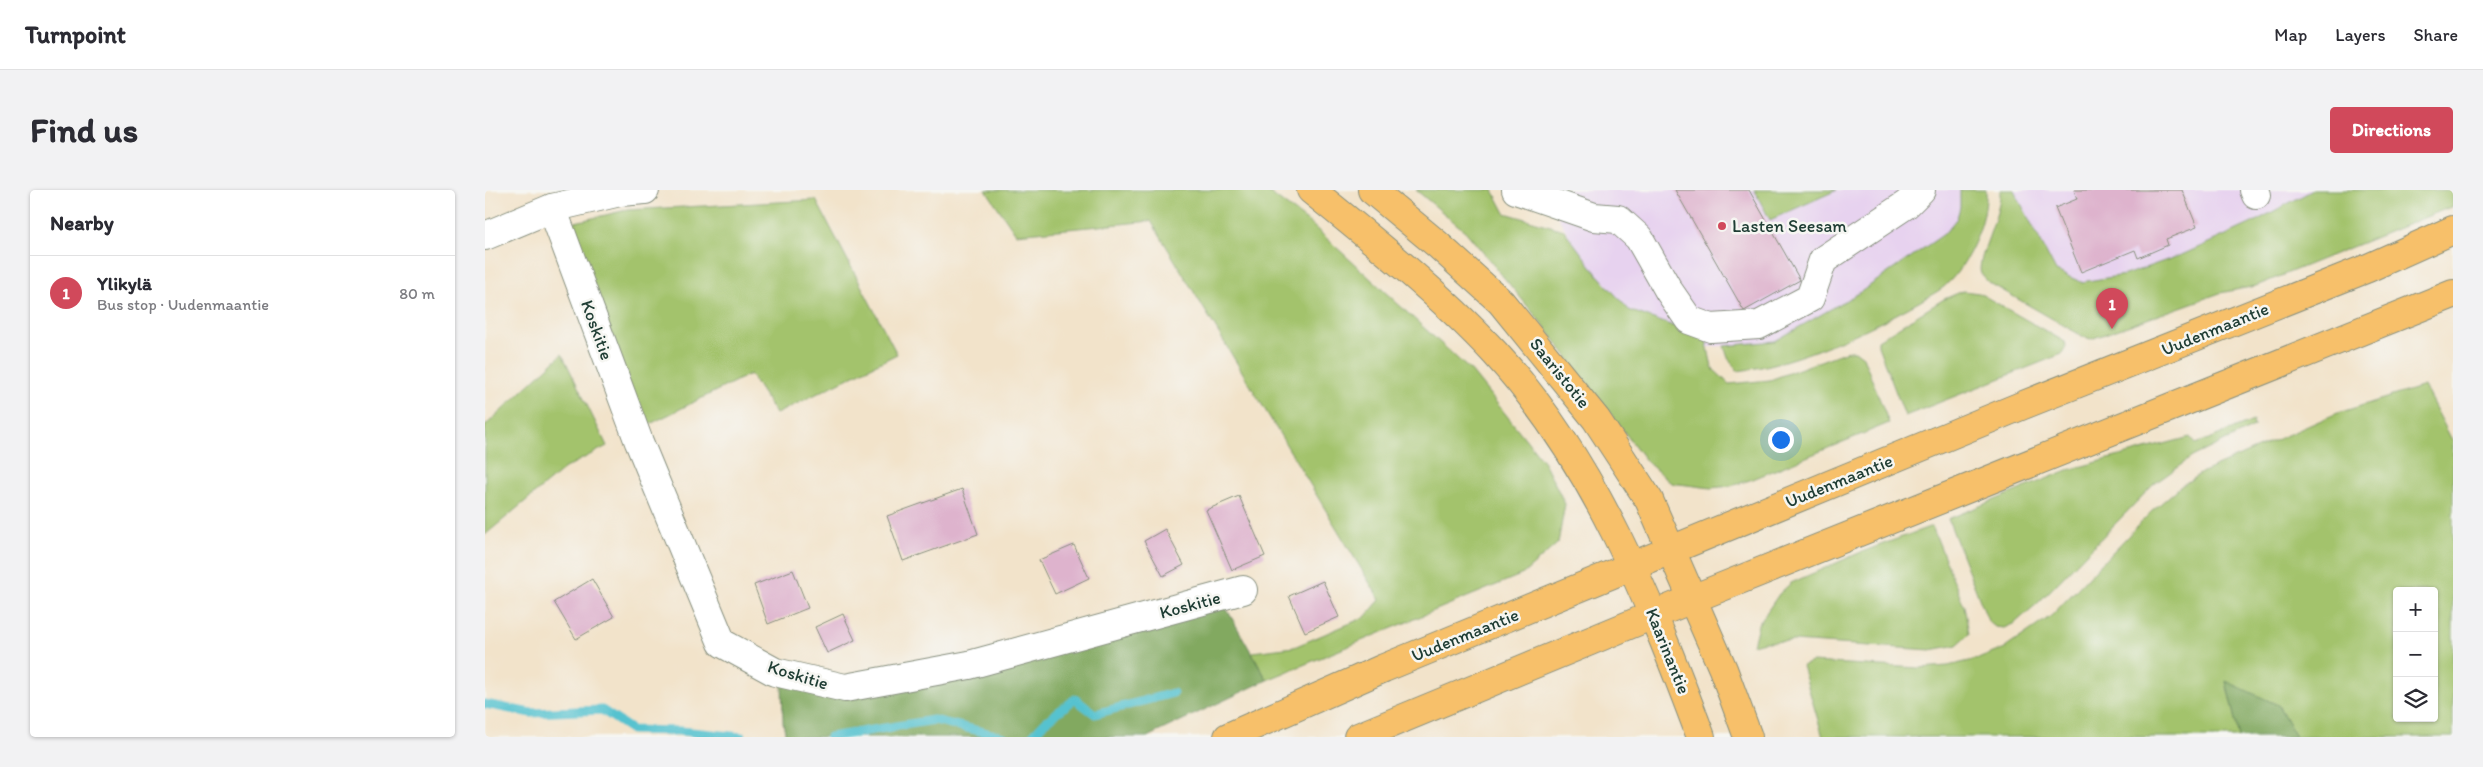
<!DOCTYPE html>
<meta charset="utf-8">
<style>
body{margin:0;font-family:Itim,sans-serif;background:#f2f2f3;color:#2b2b33}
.controls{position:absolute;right:15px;bottom:15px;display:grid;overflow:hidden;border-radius:5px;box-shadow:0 1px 4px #0004}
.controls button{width:45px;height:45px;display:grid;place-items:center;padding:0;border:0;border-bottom:1px solid #e1e1e2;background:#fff;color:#2b2b33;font:25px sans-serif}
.you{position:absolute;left:1295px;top:249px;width:18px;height:18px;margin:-12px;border:4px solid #fff;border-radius:50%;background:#1a73e8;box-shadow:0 0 0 8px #1a73e833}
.badge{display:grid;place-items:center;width:32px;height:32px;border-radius:50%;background:#d1495b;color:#fff;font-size:16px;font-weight:700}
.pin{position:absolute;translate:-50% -41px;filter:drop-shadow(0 1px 2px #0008)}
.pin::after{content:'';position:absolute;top:26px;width:18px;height:15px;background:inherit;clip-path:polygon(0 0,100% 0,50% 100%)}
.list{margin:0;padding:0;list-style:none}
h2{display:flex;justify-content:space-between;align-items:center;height:65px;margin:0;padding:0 20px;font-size:21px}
h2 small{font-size:16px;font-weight:400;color:#7c7c81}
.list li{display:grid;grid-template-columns:32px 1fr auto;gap:15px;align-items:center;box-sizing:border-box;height:75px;padding:0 20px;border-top:1px solid #e1e1e2}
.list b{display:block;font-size:19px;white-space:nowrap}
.list p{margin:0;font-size:16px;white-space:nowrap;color:#7c7c81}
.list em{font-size:16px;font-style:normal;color:#7c7c81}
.icon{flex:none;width:28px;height:28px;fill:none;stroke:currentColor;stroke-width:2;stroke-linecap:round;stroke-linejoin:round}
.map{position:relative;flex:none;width:1968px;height:547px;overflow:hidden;border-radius:5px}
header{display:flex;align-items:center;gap:30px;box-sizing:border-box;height:70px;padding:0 25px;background:#fff;border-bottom:1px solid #e1e1e2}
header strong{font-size:24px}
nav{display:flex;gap:28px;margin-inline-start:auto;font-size:18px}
.intro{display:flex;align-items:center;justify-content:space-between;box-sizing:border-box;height:120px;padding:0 30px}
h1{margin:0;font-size:35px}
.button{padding:12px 22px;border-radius:5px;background:#d1495b;color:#fff;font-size:18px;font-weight:700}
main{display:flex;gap:30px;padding:0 30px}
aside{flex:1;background:#fff;border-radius:5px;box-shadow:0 1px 4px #0004}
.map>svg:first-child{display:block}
.built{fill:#e7d2ef}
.green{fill:#a3c36c;stroke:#618050;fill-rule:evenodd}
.forest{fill:#82a960;stroke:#50734a}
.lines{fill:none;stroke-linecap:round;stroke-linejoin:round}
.stream{stroke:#56c2cf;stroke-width:9}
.building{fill:#deb3cd}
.minor-casing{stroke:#88907f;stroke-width:30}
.major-casing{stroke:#88907f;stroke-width:30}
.minor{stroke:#fff;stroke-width:28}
.major{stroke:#f7c06b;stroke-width:28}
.poi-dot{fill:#d1495b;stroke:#f6f6f2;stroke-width:2}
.labels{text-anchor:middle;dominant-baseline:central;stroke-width:5;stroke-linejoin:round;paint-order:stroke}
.poi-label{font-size:18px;fill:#1f3d34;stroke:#f6f6f2;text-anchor:start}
.street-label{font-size:18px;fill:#1f3d34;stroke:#f6f6f2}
</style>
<header>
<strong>Turnpoint</strong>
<nav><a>Map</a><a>Layers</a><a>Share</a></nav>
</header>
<div class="intro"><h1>Find us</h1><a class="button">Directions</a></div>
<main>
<aside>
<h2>Nearby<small></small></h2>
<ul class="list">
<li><span class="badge">1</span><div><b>Ylikylä</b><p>Bus stop · Uudenmaantie</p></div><em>80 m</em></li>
</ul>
</aside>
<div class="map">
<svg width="1968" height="547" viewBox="0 0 1968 547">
<rect width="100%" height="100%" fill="#f6f6f2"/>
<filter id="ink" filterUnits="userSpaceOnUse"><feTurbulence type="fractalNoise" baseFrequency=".02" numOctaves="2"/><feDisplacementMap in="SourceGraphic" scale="10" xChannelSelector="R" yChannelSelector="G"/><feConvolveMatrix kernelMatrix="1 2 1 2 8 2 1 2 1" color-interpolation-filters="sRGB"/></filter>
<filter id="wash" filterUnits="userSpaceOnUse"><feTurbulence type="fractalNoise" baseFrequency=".0096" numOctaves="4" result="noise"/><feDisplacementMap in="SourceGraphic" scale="20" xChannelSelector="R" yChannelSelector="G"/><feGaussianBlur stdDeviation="1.12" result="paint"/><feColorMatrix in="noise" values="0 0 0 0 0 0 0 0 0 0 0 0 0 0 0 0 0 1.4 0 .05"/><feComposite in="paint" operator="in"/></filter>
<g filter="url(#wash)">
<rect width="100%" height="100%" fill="#f2e3ca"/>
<g class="built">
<polygon points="1056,0 1475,0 1476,36 1377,101 1290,151 1214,158 1127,115"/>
<polygon points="1529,0 1910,0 1589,114"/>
</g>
<g class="green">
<polygon points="501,0 781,0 826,34 986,181 1059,272 1080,314 1073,353 1038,384 782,490 767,462 809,457 880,427 895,410 666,31 531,44"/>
<polygon points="931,0 1008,0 1020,23 1079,40 1112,84 1144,120 1221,148 1227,178 1244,194 1285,190 1362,161 1370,161 1378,167 1404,233 1268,289 1246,296 1226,298 1186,293 1162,272 1059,136 981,42"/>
<polygon points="1269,0 1352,0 1285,30"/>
<path d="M1475 0H1501C1503 31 1483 75 1460 96 1453 102 1442 107 1434 112 1384 140 1309 175 1252 181L1243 168 1239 156 1290 151 1377 101 1459 44 1472 28 1475 17Z"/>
<path d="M1515 0H1529L1571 81 1596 92 1640 85 1699 64 1765 34 1828 0H1968V16L1771 96 1735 103 1606 149 1599 147 1503 92 1496 84C1490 70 1517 26 1515 0Z"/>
<polygon points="331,10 412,164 291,224 265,184 159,237 86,33 142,20"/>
<polygon points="1478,101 1494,103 1580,152 1581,157 1577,164 1420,226 1393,156 1393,150 1459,109"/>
<polygon points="77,164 122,256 80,278 0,345 0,236"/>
<path d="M1939 196 1968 252V547H1811L1793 515 1741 492 1754 547H1338L1317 476 1326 472 1434 478 1463 476 1493 469 1520 458 1566 426 1666 322 1696 296 1718 282 1850 224ZM1912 401H1949V528H1912Z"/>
<polygon points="1768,231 1769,237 1707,267 1669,294 1554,412 1530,433 1519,438 1510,437 1503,431 1463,329 1583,280 1705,247 1711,254"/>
<polygon points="1447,336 1479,416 1484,444 1472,455 1446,460 1308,451 1279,452 1268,455 1273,435 1294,404 1306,393 1374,363"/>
</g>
<g class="forest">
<polygon points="740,416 782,490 662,547 301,547 298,532 297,494 364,508"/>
<polygon points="1741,491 1793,515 1811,547 1754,547"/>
</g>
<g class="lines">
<g class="stream">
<polyline points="0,514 46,523 117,520 147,540 196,541 257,547"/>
<polyline points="345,547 449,530 519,547"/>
<polyline points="546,547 560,532 590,509 610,524 688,503"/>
</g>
</g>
<g id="blocks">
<g class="building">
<polygon points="1190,0 1264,0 1315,90 1259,121"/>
<polygon points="1589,0 1697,0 1712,37 1681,49 1683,55 1653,68 1650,60 1596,82 1570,18 1592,9"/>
<polygon points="477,299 493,344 418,371 402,326"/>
<polygon points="754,306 780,366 747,380 721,320"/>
<polygon points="680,339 699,375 678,386 659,351"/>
<polygon points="589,355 604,388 570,404 554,370"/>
<polygon points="308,380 323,418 283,434 269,395"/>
<polygon points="107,389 129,427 91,449 69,412"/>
<polygon points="838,391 854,427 820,442 804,406"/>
<polygon points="358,424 370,450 342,463 330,437"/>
</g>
</g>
</g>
<g filter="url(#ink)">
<use href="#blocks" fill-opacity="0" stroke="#88907f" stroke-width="1"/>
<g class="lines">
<g class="minor-casing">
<g id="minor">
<polyline points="1031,0 1109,27 1133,29 1154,48 1184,101 1204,130 1226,138 1274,135 1325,108 1338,70 1422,14 1436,0"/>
<polyline points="1769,0 1771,5"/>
<polyline points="67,18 154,252 237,453 290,482 360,498 484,475 758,400"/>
<polyline points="0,46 67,18 135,2 160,0"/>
</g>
</g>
<g class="major-casing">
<g id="major">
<path d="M826 0C888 50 956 105 1010 163 1110 272 1165 411 1216 547"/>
<polyline points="887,0 952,54 1016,112 1111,229 1164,310 1238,479 1263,547"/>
<polyline points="743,547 899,478 1536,216 1883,78 1968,40"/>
<polyline points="873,547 1207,409 1968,104"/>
</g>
</g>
<use href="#minor" class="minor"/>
<use href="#major" class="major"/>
</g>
</g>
<circle class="poi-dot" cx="1237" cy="36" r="5"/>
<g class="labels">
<g class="poi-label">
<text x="1247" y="36">Lasten Seesam</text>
</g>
<g class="street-label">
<text transform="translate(1730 139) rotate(-22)">Uudenmaantie</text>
<text transform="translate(112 140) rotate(70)">Koskitie</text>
<text transform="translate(1075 183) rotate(51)">Saaristotie</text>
<text transform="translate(1354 291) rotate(-22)">Uudenmaantie</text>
<text transform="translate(705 415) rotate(-15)">Koskitie</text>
<text transform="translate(980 445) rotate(-22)">Uudenmaantie</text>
<text transform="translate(1183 461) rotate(68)">Kaarinantie</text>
<text transform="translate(313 485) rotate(17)">Koskitie</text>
</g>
</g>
</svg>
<div class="controls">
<button>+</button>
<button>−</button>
<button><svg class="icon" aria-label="layers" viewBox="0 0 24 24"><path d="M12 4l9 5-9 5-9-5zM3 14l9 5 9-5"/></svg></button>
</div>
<div class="you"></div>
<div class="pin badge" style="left:1627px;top:139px">1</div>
</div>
</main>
